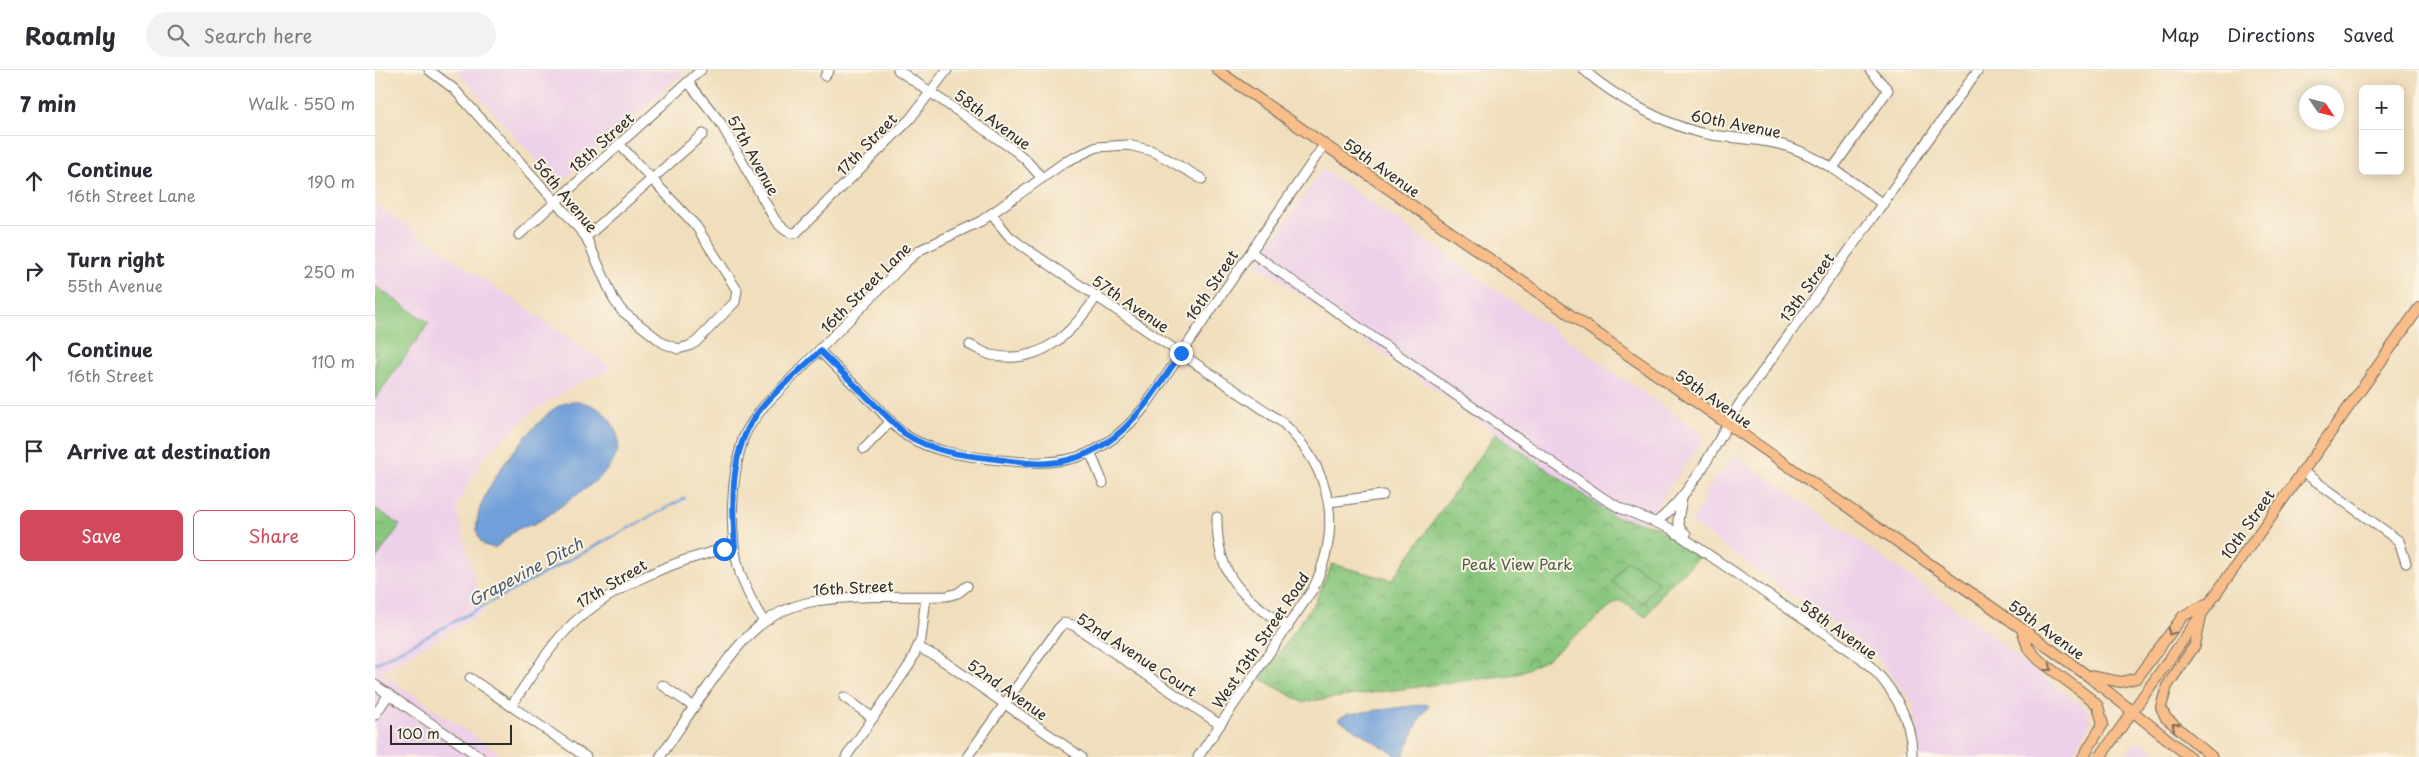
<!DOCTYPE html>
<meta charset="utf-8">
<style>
body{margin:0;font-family:"Playpen Sans",sans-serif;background:#f2f2f3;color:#2b2b33}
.controls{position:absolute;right:15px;top:15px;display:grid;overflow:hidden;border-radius:8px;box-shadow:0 2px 12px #0003}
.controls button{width:45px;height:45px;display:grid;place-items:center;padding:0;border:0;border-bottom:1px solid #e1e1e2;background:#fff;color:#2b2b33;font:25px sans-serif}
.compass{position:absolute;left:1924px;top:15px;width:45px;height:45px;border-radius:50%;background:#fff;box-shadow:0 2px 12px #0003;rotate:125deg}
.scale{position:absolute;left:15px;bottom:12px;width:122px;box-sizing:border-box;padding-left:5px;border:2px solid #2b2b2b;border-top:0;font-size:14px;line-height:18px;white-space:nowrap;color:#2b2b2b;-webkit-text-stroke:4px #fcf5e5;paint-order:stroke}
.stop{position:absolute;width:15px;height:15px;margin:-11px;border:4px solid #1a73e8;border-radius:50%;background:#fff}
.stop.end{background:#1a73e8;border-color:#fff;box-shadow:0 1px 5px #0008}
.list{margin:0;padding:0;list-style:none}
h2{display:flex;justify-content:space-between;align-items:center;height:65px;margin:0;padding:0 20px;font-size:21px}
h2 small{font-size:16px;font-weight:400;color:#7c7c81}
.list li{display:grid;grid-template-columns:32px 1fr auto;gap:15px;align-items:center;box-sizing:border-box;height:90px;padding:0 20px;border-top:1px solid #e1e1e2}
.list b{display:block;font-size:19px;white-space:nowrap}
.list p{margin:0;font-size:16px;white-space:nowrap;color:#7c7c81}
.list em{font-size:16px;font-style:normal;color:#7c7c81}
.actions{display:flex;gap:10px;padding:15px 20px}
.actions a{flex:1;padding:11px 0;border:1px solid #d1495b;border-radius:8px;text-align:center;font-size:18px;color:#d1495b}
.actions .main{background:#d1495b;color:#fff}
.icon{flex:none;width:28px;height:28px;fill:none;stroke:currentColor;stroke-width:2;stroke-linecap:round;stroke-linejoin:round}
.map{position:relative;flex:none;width:2044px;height:687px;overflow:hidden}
header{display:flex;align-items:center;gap:30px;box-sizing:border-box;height:70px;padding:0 25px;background:#fff;border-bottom:1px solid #e1e1e2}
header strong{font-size:24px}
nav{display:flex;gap:28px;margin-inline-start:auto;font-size:18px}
.search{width:350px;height:45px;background:#f2f2f3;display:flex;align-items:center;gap:12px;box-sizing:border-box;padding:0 18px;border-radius:28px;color:#7c7c81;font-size:19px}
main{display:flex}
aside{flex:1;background:#fff}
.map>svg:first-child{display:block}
.built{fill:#edd0e9}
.park{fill:url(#park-crowns);stroke:#5a7854}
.pitch{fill:#88c67d;stroke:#5a7854}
.water{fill:#6f9fd9;stroke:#4d6582}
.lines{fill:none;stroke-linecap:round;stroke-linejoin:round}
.stream{stroke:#6f9fd9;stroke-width:2.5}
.minor-casing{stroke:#706a5e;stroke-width:11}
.major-casing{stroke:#706a5e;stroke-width:12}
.minor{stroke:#fff;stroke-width:9}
.major{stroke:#f8bd89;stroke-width:10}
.oneway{stroke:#876d55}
.route{stroke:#1a73e8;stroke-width:6}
.labels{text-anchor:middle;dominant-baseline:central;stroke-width:4;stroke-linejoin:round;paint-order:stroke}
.street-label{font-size:15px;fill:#2b2b2b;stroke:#fcf5e5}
.park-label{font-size:15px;fill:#475a44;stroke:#fcf5e5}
.water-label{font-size:16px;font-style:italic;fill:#465971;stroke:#fcf5e5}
</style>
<header>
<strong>Roamly</strong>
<div class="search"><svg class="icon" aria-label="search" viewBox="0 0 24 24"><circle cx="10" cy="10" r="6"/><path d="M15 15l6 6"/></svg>Search here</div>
<nav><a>Map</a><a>Directions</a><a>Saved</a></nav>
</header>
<main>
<aside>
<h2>7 min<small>Walk · 550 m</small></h2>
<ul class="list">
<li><svg class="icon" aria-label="ahead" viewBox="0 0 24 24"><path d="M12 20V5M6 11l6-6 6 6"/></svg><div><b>Continue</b><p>16th Street Lane</p></div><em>190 m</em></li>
<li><svg class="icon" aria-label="right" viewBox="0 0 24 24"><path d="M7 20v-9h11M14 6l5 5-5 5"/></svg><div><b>Turn right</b><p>55th Avenue</p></div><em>250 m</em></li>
<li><svg class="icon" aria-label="ahead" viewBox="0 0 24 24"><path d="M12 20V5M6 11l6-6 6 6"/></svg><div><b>Continue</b><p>16th Street</p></div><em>110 m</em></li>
<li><svg class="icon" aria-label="arrive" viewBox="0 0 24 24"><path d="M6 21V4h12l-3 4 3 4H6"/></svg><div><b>Arrive at destination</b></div></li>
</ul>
<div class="actions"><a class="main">Save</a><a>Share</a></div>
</aside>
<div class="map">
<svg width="2044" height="687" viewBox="0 0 2044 687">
<defs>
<pattern id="park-crowns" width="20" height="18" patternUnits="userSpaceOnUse" patternTransform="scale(1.25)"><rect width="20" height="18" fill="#88c67d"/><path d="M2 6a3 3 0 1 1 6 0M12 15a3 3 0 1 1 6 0" fill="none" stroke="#6fa167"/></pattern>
</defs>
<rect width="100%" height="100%" fill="#fcf5e5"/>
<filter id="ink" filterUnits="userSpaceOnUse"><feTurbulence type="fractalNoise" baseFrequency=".02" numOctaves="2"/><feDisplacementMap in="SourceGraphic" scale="10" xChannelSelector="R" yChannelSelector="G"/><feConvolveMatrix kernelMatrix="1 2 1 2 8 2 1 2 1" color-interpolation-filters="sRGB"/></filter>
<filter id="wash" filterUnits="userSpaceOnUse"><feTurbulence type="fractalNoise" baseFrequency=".0096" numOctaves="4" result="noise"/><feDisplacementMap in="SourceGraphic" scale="20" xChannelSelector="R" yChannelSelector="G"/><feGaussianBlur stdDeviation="1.12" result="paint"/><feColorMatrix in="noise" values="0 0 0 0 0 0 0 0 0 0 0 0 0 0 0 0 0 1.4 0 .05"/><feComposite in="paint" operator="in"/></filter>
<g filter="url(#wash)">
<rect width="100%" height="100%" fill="#f0debc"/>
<g class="built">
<polygon points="81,0 311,0 183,115"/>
<polygon points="949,100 1326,363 1328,370 1268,454 1238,446 882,194 941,108"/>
<polygon points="0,134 238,298 201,315 158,341 111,384 81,436 108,543 5,602 130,687 0,687"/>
<polygon points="1360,385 1604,555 1669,608 1713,639 1715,655 1695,687 1544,687 1539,634 1498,582 1317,454 1334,417"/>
<polygon points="1760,672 1769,672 1786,687 1750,687"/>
</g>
<g class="park">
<polygon points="1121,363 1238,446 1279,456 1324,488 1291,518 1271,547 1244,530 1171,590 1142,604 927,632 886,609 941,530 957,494 1017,510"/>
<polygon points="0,438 25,455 0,490"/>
</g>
<g class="pitch">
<polygon points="0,216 54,253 0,329"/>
<polygon points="1252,490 1283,511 1268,533 1237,512"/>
</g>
<g class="water">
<path d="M197 331C215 332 228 338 238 355 257 388 221 412 196 429 185 437 173 446 161 453 156 456 149 456 143 459 134 464 128 473 119 478L109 475C78 445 155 357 179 339 184 335 191 333 197 331Z"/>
<polygon points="1052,634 1054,636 1045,648 1028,686 1021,685 963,649 972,644"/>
</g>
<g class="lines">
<polyline class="stream" points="0,594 310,428"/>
</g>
</g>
<g filter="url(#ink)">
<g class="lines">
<g class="minor-casing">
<g id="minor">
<polyline points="54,0 79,19 189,141 211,167 239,230 247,241 288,273 303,279 314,276 321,272 360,232 362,220 321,156 244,74"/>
<polyline points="523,0 639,80 650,89 667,108"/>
<path d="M1209 0C1239 27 1297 59 1337 65 1364 69 1391 69 1417 78 1450 90 1479 113 1508 134"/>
<polyline points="450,6 454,0"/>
<path d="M313 12 345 52 400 150C405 156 412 164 421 163L535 49 572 0"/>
<polyline points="1458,98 1513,20 1495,0"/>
<path d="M616 144 634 166 647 176 907 352C958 401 968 456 938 519L823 687"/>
<polyline points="144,165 326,0"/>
<polyline points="211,167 328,64"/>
<path d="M876 182 1228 428 1245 438 1294 458 1486 588C1515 612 1538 648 1537 687"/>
<path d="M595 275C601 278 609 283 616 285 666 296 697 263 722 226"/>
<path d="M445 281C463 300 483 318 502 337 511 347 521 359 532 366 559 382 585 385 616 389 685 397 725 394 771 335L949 75"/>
<polyline points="489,379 516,351"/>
<polyline points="715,382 728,413"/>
<polyline points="1928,402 2024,471 2031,493"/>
<polyline points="1307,428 1303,450 1305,459 1311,464"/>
<polyline points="954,432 1008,425"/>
<path d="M842 447C841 506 867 528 913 557"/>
<path d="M1283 451C1319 421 1340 376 1363 336L1603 0"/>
<path d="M389 552C379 536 371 520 365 503 353 465 356 407 368 369 372 357 381 347 389 336L532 191 545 180 606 151 690 92 722 77 753 75 778 81 827 109"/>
<polyline points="543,577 564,588 706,687"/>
<polyline points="95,608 211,687"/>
<polyline points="0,615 105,687"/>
<polyline points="287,615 319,637"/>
<polyline points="469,627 498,648"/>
<path d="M136 636C152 613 167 588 185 567 226 520 299 489 359 477"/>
<polyline points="0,645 14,624"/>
<path d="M285 687C301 664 316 641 332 618 359 580 383 544 431 533 472 524 529 527 572 526L583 523 592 516"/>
<polyline points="471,687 535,594 546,569 551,527"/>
<polyline points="592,687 683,559 689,553 698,555 844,654"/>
</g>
</g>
<g class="major-casing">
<g id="major">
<polyline points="842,0 1608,531 1713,606 1815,687"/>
<polyline points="1826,546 1820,575 1792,616 1786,637 1791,648 1837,687"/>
<polyline points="1647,559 1653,578 1664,590 1716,629 1723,636 1728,654 1708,687"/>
<polyline points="1715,606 1746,612 1762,608 1808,546 1831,534"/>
<polyline points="1725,687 2044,238"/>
</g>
</g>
<use href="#minor" class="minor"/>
<use href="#major" class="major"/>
</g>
<defs><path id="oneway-chevron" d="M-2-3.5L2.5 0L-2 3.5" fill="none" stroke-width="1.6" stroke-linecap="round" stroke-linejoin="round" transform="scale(1.25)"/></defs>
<g class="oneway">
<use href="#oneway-chevron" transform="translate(1796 562) rotate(126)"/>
<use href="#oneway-chevron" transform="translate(1674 598) rotate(37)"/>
<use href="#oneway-chevron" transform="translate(1800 656) rotate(-140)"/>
</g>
</g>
<g class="lines" filter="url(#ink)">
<path class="route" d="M349 479 360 477C357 437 355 388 376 353 392 326 423 303 445 281L530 364C561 383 585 385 621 389 638 391 656 395 674 393 743 387 771 334 806 283"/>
</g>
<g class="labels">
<g class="street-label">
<text transform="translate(618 49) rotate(36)">58th Avenue</text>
<text transform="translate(1361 53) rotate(11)">60th Avenue</text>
<text transform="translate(226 72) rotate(-42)">18th Street</text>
<text transform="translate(491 74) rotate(-46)">17th Street</text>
<text transform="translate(379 85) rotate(61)">57th Avenue</text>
<text transform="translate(1007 97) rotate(35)">59th Avenue</text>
<text transform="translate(191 125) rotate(50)">56th Avenue</text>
<text transform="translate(836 215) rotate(-56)">16th Street</text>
<text transform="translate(490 217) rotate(-45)">16th Street Lane</text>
<text transform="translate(1431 217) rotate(-54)">13th Street</text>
<text transform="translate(756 233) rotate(34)">57th Avenue</text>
<text transform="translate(1339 328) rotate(35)">59th Avenue</text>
<text transform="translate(1872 454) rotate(-55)">10th Street</text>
<text transform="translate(236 513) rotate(-31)">17th Street</text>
<text transform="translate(478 517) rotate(-3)">16th Street</text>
<text transform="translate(1464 559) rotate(35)">58th Avenue</text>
<text transform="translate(1672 559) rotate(36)">59th Avenue</text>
<text transform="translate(885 570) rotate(-56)">West 13th Street Road</text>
<text transform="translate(762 584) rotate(33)">52nd Avenue Court</text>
<text transform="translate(633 619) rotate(35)">52nd Avenue</text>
</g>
<g class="park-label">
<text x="1142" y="493">Peak View Park</text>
</g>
<g class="water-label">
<text transform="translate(150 501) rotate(-28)">Grapevine Ditch</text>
</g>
</g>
</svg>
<div class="controls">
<button>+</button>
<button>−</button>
</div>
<svg class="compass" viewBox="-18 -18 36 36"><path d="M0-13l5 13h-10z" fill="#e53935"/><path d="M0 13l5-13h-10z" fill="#7c7c81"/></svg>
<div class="scale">100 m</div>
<div class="stop" style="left:349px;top:479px"></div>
<div class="stop end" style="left:806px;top:283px"></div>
</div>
</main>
